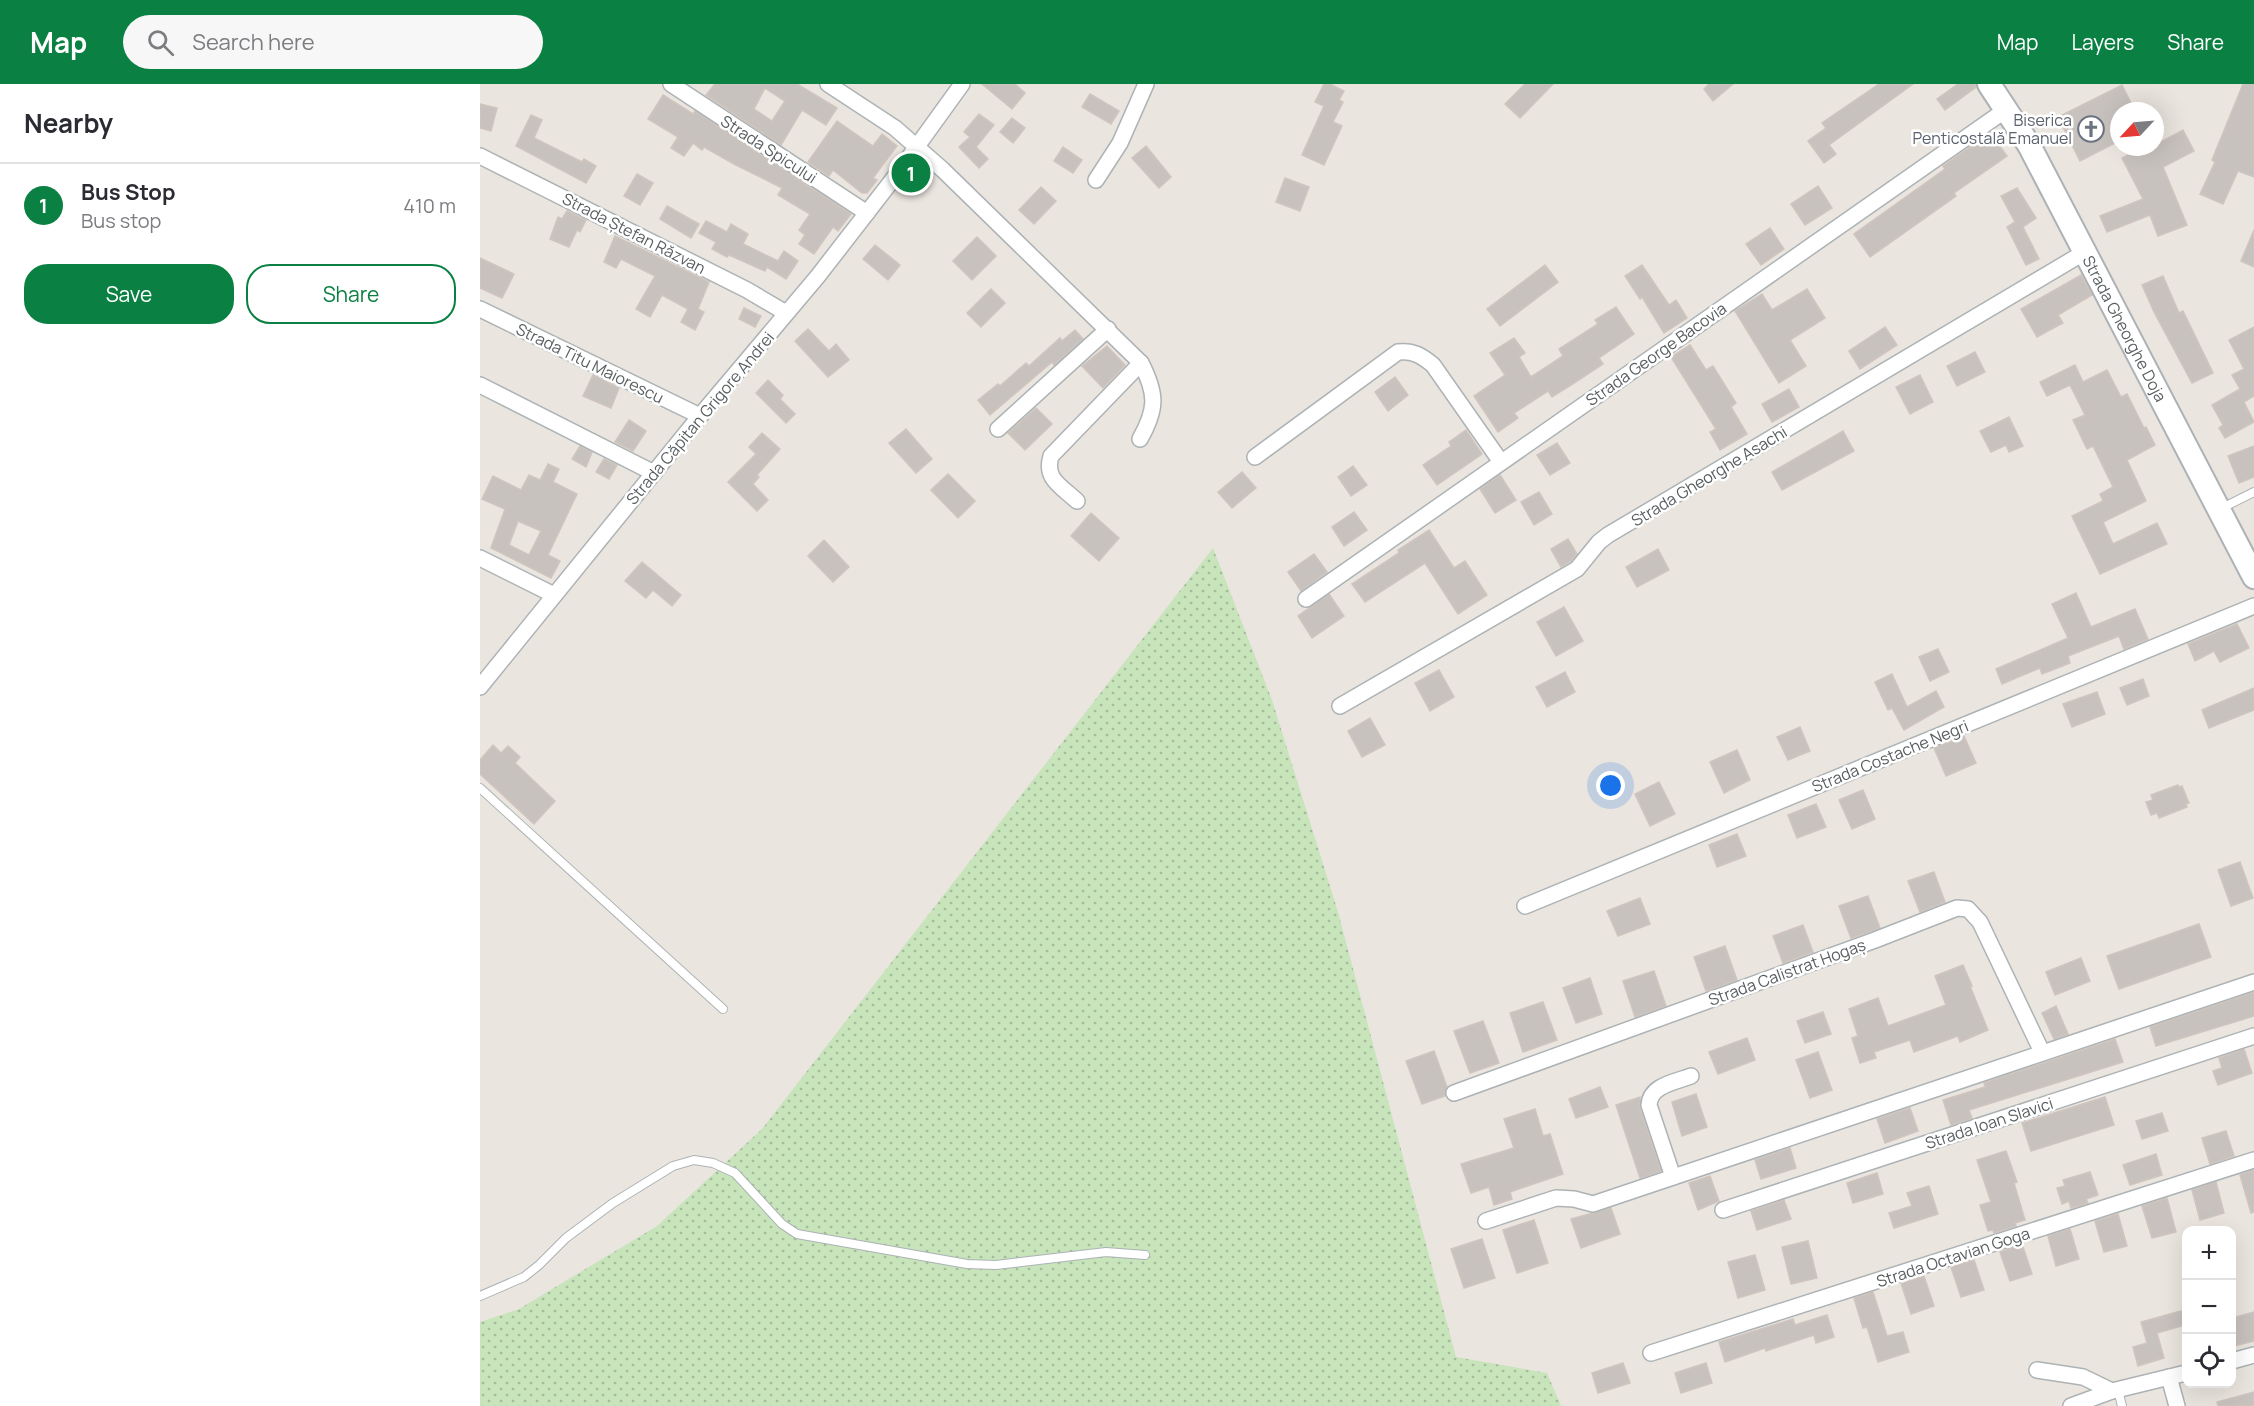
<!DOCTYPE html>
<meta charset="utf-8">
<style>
body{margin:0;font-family:Manrope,sans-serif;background:#f7f7f7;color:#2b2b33}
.controls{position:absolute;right:18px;bottom:18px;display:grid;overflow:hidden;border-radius:12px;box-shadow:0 6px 24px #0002}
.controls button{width:54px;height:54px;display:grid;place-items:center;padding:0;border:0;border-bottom:2px solid #e1e1e2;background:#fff;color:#2b2b33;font:30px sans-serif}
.compass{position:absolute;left:1630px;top:18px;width:54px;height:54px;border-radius:50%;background:#fff;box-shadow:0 6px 24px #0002;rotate:244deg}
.you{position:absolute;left:1131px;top:702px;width:21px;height:21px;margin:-15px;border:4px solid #fff;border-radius:50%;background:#1a73e8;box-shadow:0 0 0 9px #1a73e833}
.badge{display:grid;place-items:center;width:39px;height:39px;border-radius:50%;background:#0b8043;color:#fff;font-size:20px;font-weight:700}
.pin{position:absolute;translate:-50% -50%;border:3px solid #fff;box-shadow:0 2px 6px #0006}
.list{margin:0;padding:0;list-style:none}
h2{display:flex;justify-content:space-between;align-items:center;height:78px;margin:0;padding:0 24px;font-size:26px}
h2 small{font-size:20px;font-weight:400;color:#7c7c81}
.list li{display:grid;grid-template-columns:39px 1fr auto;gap:18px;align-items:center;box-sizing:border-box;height:84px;padding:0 24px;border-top:2px solid #e1e1e2}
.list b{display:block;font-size:22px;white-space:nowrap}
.list p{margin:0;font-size:20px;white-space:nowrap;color:#7c7c81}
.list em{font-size:20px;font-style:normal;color:#7c7c81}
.actions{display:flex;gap:12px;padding:18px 24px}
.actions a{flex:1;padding:14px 0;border:2px solid #0b8043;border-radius:24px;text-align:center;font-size:21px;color:#0b8043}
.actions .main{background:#0b8043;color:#fff}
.icon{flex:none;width:33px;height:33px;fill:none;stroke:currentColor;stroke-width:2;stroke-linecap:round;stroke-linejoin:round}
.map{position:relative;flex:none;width:1774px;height:1322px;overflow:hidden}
header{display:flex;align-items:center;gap:36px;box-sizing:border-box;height:84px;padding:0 30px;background:#0b8043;color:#fff}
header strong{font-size:28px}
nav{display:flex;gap:33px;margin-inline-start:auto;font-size:21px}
.search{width:420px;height:54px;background:#f7f7f7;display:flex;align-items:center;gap:15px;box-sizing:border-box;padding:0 21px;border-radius:33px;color:#7c7c81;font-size:22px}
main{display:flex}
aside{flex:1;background:#fff}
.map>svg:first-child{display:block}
.green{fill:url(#green-dots)}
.building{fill:#c8c2be;stroke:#d0c5be;stroke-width:1.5;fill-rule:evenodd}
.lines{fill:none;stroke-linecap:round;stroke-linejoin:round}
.lane-casing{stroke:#adb3b5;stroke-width:10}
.street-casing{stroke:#adb3b5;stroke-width:18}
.secondary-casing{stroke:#acb2b5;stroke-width:26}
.lane{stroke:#fff;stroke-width:8}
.street{stroke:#fff;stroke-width:15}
.secondary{stroke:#fff;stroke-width:22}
.labels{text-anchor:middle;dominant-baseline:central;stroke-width:5;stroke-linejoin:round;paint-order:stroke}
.worship-label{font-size:16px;fill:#5b616d;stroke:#fff;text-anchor:end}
.street-label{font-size:16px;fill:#585e60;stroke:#fff}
</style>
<header>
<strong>Map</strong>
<div class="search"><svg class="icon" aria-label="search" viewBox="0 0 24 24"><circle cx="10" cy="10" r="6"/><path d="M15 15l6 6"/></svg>Search here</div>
<nav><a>Map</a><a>Layers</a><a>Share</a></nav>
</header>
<main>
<aside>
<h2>Nearby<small></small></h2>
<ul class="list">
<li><span class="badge">1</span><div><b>Bus Stop</b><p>Bus stop</p></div><em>410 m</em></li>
</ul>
<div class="actions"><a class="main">Save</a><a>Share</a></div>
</aside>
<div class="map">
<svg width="1774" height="1322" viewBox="0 0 1774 1322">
<defs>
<pattern id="green-dots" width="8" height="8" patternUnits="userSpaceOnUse" patternTransform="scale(1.5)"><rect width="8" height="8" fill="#c7e4bb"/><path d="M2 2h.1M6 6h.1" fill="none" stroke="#a4bc9b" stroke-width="1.8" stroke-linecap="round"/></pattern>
</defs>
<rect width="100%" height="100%" fill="#ebe5df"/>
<polygon class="green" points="733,464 792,616 858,828 976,1273 1067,1289 1081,1322 0,1322 0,1238 39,1225 177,1142 282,1045"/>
<g class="building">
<path d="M235 0H317L357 24 346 41 322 26 301 61 226 11ZM285 4 305 17 292 37 274 25Z"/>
<polygon points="502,0 535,0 545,9 532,25"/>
<polygon points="844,0 850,0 864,7 859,16 863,18 853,38 862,42 844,81 822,71 844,22 835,18"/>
<polygon points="1045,0 1073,0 1040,34 1025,20"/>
<polygon points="1229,0 1253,0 1233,17 1224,5"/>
<polygon points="1399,0 1433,0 1349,61 1356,70 1344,79 1328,57 1346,44 1342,39"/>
<polygon points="1478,0 1496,0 1496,3 1465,26 1457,15"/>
<polygon points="1763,0 1774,0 1774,93 1758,87 1743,120 1720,110 1735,78 1732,76"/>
<polygon points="1642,1 1655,27 1639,27 1639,57 1600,77 1578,33"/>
<polygon points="610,10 639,27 631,40 602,23"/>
<polygon points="183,11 213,30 215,27 371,130 358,147 353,143 334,170 319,160 325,151 319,146 330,130 298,111 302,104 254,80 224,63 222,66 213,59 204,72 191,64 198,53 168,35"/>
<polygon points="0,20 17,24 11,47 0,44"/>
<polygon points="499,30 514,41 496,63 508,75 499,84 479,63 490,53 484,48"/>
<polygon points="51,31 62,36 54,54 102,78 104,75 116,82 106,99 36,62"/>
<polygon points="532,34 545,44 533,59 520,48"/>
<polygon points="357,37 393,62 402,50 417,62 393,94 397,96 387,109 382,109 353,86 349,92 328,78"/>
<polygon points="1703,46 1714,67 1683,83 1707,141 1678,152 1670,131 1627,148 1620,132 1663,115 1642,74 1663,63 1675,63 1675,61"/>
<polygon points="1510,49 1527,72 1474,109 1476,112 1390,173 1374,150 1465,85 1463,82"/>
<polygon points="666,62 691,93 679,104 652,74"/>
<polygon points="583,63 602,76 593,89 574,77"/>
<polygon points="157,90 173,99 160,121 144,112"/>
<polygon points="805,94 829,103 820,127 796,118"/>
<polygon points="1338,102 1352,124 1325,141 1311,120"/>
<polygon points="561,103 576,117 554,140 539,126"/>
<polygon points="1537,104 1556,134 1543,143 1559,175 1546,181 1527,143 1535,138 1521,112"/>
<polygon points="187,122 219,140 211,154 180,135"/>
<polygon points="87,127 106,136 100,148 97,146 89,163 70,155 78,133 82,135"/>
<polygon points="226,137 247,148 251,140 268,150 263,160 298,177 304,167 318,177 306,195 287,183 285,187 249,171 247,173 232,165 236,158 219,149"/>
<polygon points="1290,144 1304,165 1281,181 1266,160"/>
<polygon points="1774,146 1774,183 1761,177"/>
<polygon points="135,152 229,198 218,225 224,228 215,246 201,238 208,225 182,211 170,233 156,225 175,192 141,175 136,184 124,178"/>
<polygon points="497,153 516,172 492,196 473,177"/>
<polygon points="395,161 420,181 408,196 383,175"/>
<polygon points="0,174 34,190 22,214 0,204"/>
<polygon points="1065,181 1078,198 1020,242 1007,225"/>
<polygon points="1162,181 1189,221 1196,216 1207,234 1184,249 1162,213 1160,215 1145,192"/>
<polygon points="1601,191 1612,211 1578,231 1583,239 1557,253 1541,225"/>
<polygon points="1683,192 1699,229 1703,227 1733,289 1712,299 1674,228 1662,201"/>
<polygon points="511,205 525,219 501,243 487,229"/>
<polygon points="1327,205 1345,234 1310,256 1326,282 1299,299 1255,227 1282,210 1292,226"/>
<polygon points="1136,223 1154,250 1119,274 1123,280 1094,299 1072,313 1068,307 1034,329 1038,334 1018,348 994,312 1025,291 1010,269 1034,254 1045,269 1039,273 1051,293 1083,272 1079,265 1118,240 1115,236"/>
<polygon points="264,224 281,232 275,243 259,235"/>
<polygon points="1405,243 1417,261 1380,285 1369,267"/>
<polygon points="1774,243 1774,312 1764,318 1774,338 1745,354 1739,344 1743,341 1732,321 1760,305 1752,291 1764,285 1749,256"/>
<polygon points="328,245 349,267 356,260 369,276 348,293 315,257"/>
<polygon points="595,246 603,255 574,281 572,278 510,331 498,316 518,300 520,302 546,279 549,282 580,254 582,257"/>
<polygon points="1210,261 1226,286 1233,282 1256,319 1251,323 1267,350 1240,366 1230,348 1236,345 1191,273"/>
<polygon points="627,262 645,281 623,304 602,282"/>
<polygon points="1495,268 1505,288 1477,302 1467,282"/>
<polygon points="1595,281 1603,298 1627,286 1641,313 1647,310 1664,344 1666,343 1675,361 1647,376 1666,417 1623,438 1633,460 1677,439 1687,460 1620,490 1592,432 1623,417 1620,410 1633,403 1613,362 1607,365 1593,336 1605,331 1590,301 1567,312 1560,298"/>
<polygon points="113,291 139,304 131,324 103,312"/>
<polygon points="1440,291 1453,318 1430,330 1416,303"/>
<polygon points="915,293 928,311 908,327 895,308"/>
<polygon points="288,296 303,311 300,315 315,330 306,339 276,309"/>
<polygon points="1309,305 1319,323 1292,338 1282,320"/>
<polygon points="556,324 572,340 545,366 528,349"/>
<polygon points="1529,333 1543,362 1529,368 1526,361 1511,368 1500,347"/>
<polygon points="149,336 166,347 153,367 135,358"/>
<polygon points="426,345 452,375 436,389 409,359"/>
<polygon points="986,346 1002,370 957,401 943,381 971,362 969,358"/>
<polygon points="1363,347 1374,367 1302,406 1292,388"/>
<polygon points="282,349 300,365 277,391 279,393 273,400 288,416 277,427 248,398 276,370 269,363"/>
<polygon points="1077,359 1090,379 1070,391 1057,371"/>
<polygon points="100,362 112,368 106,383 92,375"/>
<polygon points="1774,362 1774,393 1759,399 1748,372"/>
<polygon points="124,375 137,381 129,395 116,388"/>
<path d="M68 380 79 385 73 398 97 410 68 471 80 477 71 494 11 464 25 425 2 415 13 392 41 406 49 391 60 396ZM38 437 61 447 49 471 29 461Z"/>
<polygon points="873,382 887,401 871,412 858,393"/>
<polygon points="762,388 776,404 752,424 738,408"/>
<polygon points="468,390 495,417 478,434 451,406"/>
<polygon points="1020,391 1036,416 1015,429 1000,405"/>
<polygon points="1059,408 1072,430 1054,441 1041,418"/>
<polygon points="874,428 887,446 864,462 852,443"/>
<polygon points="611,429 639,454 619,477 591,452"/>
<polygon points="949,446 974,484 985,477 1007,511 978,530 945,479 885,518 872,500 919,469 918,466"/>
<polygon points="1088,455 1097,470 1091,477 1081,483 1071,465"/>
<polygon points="344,456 369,483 353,498 328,472"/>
<polygon points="1178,465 1189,486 1157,503 1146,483"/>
<polygon points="834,470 847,488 821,507 808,488"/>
<polygon points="162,478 201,511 192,522 173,506 166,514 145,497"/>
<polygon points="1596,509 1611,543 1655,525 1668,555 1644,565 1639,552 1588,572 1590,579 1562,590 1560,584 1522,600 1516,585 1588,554 1572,520"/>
<polygon points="849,510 864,532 832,554 818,532"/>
<polygon points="1084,523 1103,557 1076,572 1057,538"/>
<polygon points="1757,540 1769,564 1740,578 1734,567 1715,577 1708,560"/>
<polygon points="1458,565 1469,588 1450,597 1439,573"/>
<polygon points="959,586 974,613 950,627 935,599"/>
<polygon points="1085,588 1095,608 1067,623 1056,603"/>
<polygon points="1412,590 1427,623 1456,607 1464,623 1424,646 1412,624 1408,626 1395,598"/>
<polygon points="1663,595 1669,612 1647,621 1640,604"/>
<polygon points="1774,604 1774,626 1729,644 1722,626"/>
<polygon points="1617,608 1625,630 1592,643 1583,620"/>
<polygon points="890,634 905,661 882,673 868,647"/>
<polygon points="1320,643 1330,667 1308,676 1297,653"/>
<polygon points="1484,652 1496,679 1466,692 1454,664"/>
<polygon points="13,661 21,669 28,662 40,673 35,679 75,717 54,740 0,690 0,676"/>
<polygon points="1257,666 1270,696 1244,709 1230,678"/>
<polygon points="1179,698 1195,730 1170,742 1155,710"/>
<polygon points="1698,701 1699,703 1702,702 1709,719 1706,720 1707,723 1679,734 1677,729 1671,731 1666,718 1673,716 1671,711"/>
<polygon points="1383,706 1395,735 1372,745 1359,716"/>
<polygon points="1336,720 1346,743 1317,754 1308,731"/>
<polygon points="1257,750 1266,772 1237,783 1229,761"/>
<polygon points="1760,778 1773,814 1751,822 1738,786"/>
<polygon points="1454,788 1465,818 1440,828 1428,797"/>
<polygon points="1388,812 1400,844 1371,854 1359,822"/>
<polygon points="1160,814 1170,840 1138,852 1127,827"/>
<polygon points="1719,840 1731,873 1639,905 1627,872"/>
<polygon points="1323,841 1333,868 1303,879 1293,852"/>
<polygon points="1245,862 1257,896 1226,907 1214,873"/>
<polygon points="1601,874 1610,897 1575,911 1566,888"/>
<polygon points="1483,881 1492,902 1490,902 1508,946 1480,958 1478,952 1434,968 1430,956 1394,968 1396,974 1380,979 1372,954 1378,952 1369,925 1398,914 1408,942 1466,921 1455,892"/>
<polygon points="1174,887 1186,922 1155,933 1143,897"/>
<polygon points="1110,894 1122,930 1096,939 1083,904"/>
<polygon points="1774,908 1774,932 1676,962 1670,943"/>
<polygon points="1063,918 1077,956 1043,968 1030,929"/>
<polygon points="1576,922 1588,950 1574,955 1562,929"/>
<polygon points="1343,928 1351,950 1325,959 1317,937"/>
<polygon points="1003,937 1019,979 990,989 974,947"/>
<polygon points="1267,954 1275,976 1238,990 1229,968"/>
<polygon points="1635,955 1643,978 1489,1026 1492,1034 1471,1041 1463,1016 1505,1003 1504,999"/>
<polygon points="1764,965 1772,989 1738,1001 1733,987 1742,984 1739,974"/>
<polygon points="954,967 967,1003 965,1012 942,1020 926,977"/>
<polygon points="1338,968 1352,1006 1330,1014 1316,976"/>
<polygon points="1120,1003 1128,1023 1096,1034 1089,1015"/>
<polygon points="1216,1010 1227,1043 1202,1052 1192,1018"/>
<polygon points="1160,1013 1160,1024 1181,1087 1160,1094 1136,1021"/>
<polygon points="1625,1013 1634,1041 1551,1067 1542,1039"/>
<polygon points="1430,1024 1438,1047 1405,1059 1397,1035"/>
<polygon points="1055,1025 1063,1052 1070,1050 1083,1090 1030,1108 1032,1115 1014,1121 1009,1103 991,1109 981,1080 1034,1064 1024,1035"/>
<polygon points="1682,1029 1688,1047 1662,1055 1656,1037"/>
<polygon points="1746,1047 1754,1072 1730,1080 1722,1054"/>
<polygon points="1310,1064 1316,1084 1281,1095 1275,1076"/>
<polygon points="1526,1067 1537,1098 1534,1099 1545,1136 1535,1139 1536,1142 1514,1149 1513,1146 1508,1147 1500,1121 1511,1118 1497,1076"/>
<polygon points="1676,1070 1682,1091 1650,1101 1643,1081"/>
<polygon points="1774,1086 1774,1128 1771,1129 1760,1091"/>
<polygon points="1610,1088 1618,1111 1606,1115 1608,1119 1591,1124 1589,1117 1582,1120 1577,1104 1585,1102 1583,1096"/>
<polygon points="1397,1089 1403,1110 1373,1119 1367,1099"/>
<polygon points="1230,1092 1239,1117 1218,1126 1209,1099"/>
<polygon points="1736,1098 1744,1129 1720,1136 1712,1106"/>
<polygon points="1449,1102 1458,1130 1414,1144 1409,1129 1432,1122 1427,1109"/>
<polygon points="1687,1114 1696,1148 1672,1154 1662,1122"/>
<polygon points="1304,1116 1311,1135 1277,1146 1271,1127"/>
<polygon points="1131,1124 1140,1150 1101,1164 1091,1135"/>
<polygon points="1638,1130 1647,1162 1624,1168 1615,1137"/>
<polygon points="1054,1136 1068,1179 1037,1189 1023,1146"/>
<polygon points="1590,1145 1599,1175 1576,1182 1568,1152"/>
<polygon points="1002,1155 1015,1194 984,1204 971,1165"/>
<polygon points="1328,1157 1337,1194 1311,1200 1302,1163"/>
<polygon points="1542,1160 1552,1190 1530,1197 1520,1168"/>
<polygon points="1275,1171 1285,1206 1258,1214 1248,1178"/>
<polygon points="1494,1176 1504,1206 1481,1213 1471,1183"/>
<polygon points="1444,1192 1454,1222 1431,1230 1421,1199"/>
<polygon points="1393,1208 1407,1252 1423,1248 1429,1268 1398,1278 1387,1243 1383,1244 1374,1214"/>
<polygon points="1701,1227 1705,1241 1677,1249 1684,1274 1658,1282 1653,1263 1667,1259 1661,1238"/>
<polygon points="1774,1228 1774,1257 1754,1262 1752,1234"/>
<polygon points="1347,1231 1354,1253 1336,1259 1334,1251 1286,1267 1285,1264 1245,1278 1239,1258 1313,1235 1315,1241"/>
<polygon points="1143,1279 1150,1299 1118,1309 1112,1289"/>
<polygon points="1226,1279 1232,1299 1201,1309 1195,1289"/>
<polygon points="1774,1308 1774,1322 1738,1322 1737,1318"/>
</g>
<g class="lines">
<g class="lane-casing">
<g id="lane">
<polyline points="1740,425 1774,408"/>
<polyline points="0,704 243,925"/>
<polyline points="0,1212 44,1193 59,1181 86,1154 133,1119 193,1082 214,1076 233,1079 255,1089 302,1140 317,1150 487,1180 516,1181 626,1168 665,1171"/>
<polyline points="1638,1306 1642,1322"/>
</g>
</g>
<g class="street-casing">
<g id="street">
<polyline points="191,0 387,129"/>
<path d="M348 0 415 44 463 86 661 279C677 310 677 325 660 355"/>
<polyline points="0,72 267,206 306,229"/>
<polyline points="616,96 640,59 666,0"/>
<polyline points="0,225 220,332"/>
<polyline points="0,301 174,389"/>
<polyline points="518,345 628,245"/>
<path d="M775 373 918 268C933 266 942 272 953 281L1021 378"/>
<path d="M597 417C581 402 564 395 571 372L661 279"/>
<polyline points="0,474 74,511"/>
<polyline points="826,515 1527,25"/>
<polyline points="0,603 220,332 338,192 417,90 482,0"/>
<polyline points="860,622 1097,485 1119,458 1128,451 1605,168"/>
<polyline points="1045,822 1774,522"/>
<polyline points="974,1009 1395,856 1477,824 1488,825 1500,838 1562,968"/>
<path d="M1193 1093 1169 1021C1170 1001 1196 998 1211 992"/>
<polyline points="1243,1126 1774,952"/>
<polyline points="1006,1137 1076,1114 1094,1115 1113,1120 1774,898"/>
<polyline points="1171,1269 1774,1076"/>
<polyline points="1752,1277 1774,1271"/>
<polyline points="1557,1286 1603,1293 1632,1307"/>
<polyline points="1689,1293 1697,1322"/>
<polyline points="1591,1322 1632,1307 1706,1289"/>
</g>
</g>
<g class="secondary-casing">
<g id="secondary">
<path id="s1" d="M1509 0 1549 61 1774 493"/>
</g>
</g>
<use href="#lane" class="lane"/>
<use href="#street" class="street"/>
<use href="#secondary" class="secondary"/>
</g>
<defs>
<g id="church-ring" transform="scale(1.35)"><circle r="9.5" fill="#fff" stroke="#6b7280" stroke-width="1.5"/><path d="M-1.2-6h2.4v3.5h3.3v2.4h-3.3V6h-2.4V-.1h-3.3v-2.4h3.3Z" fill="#6b7280"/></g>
</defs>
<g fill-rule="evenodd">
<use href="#church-ring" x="1611" y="45"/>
</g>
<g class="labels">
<g class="worship-label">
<text x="1592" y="36">Biserica<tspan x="1592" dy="18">Penticostală Emanuel</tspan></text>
</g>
<g class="street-label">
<text transform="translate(289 65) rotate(33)">Strada Spicului</text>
<text transform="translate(154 149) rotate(27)">Strada Ștefan Răzvan</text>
<text stroke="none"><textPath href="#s1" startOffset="280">Strada Gheorghe Doja</textPath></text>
<text transform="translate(1176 270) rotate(-35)">Strada George Bacovia</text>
<text transform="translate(110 279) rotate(26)">Strada Titu Maiorescu</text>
<text transform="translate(220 334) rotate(-50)">Strada Căpitan Grigore Andrei</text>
<text transform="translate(1229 392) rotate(-31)">Strada Gheorghe Asachi</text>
<text transform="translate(1410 672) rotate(-22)">Strada Costache Negri</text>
<text transform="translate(1307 888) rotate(-20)">Strada Calistrat Hogaș</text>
<text transform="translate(1509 1039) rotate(-18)">Strada Ioan Slavici</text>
<text transform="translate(1473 1173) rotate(-18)">Strada Octavian Goga</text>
</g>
</g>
</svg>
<div class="controls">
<button>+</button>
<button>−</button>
<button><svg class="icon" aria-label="locate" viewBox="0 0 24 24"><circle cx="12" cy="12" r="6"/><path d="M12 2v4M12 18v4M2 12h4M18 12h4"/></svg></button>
</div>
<svg class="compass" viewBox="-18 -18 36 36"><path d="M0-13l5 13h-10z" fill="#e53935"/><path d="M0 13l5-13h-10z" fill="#7c7c81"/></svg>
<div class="you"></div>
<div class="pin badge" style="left:431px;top:89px">1</div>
</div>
</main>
